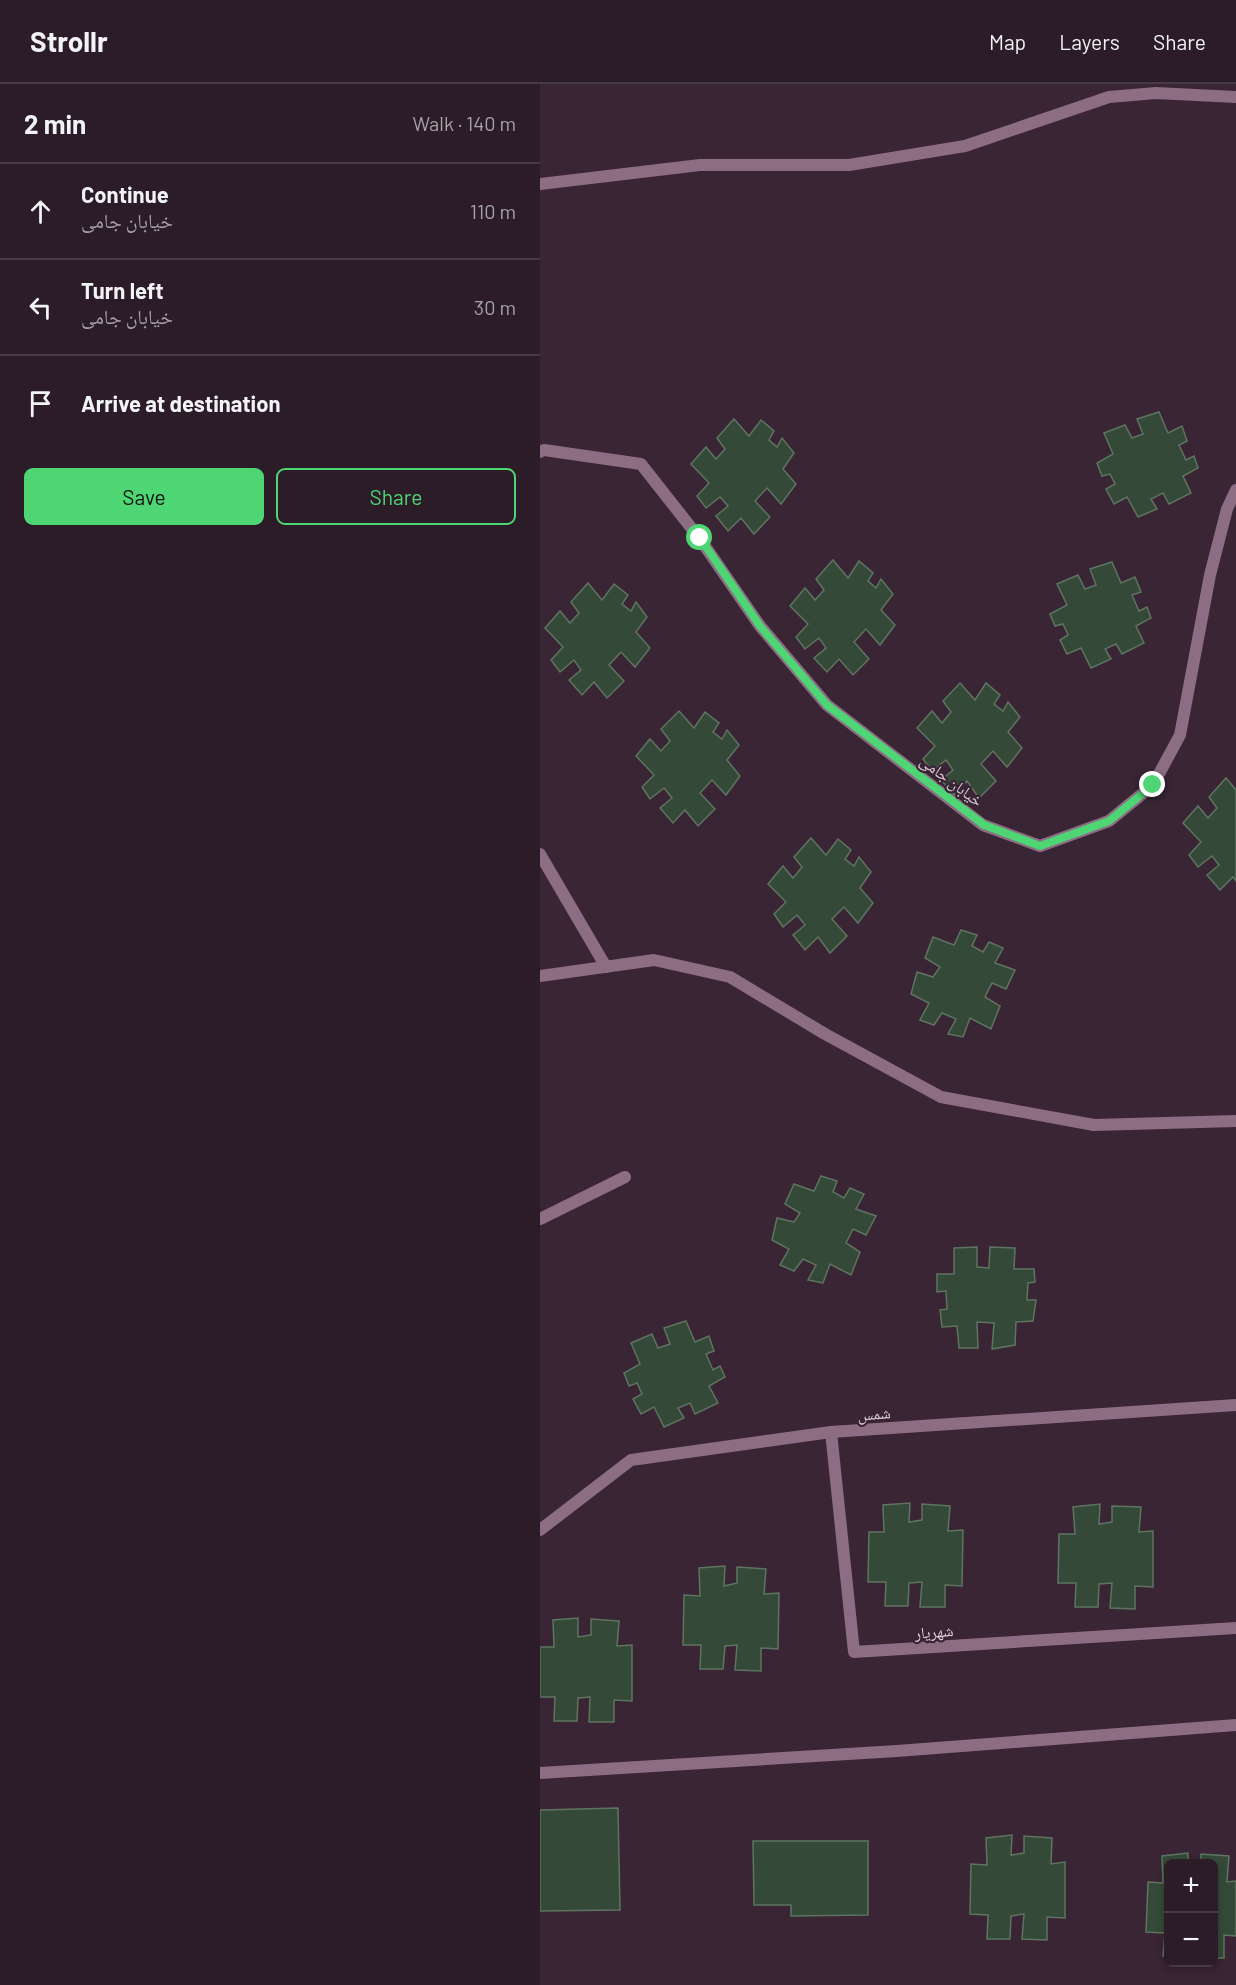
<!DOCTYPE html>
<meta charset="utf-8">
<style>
body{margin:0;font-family:Barlow,"Noto Naskh Arabic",sans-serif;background:#33252f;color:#f1f3f6}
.controls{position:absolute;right:18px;bottom:18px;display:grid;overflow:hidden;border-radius:9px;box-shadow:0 3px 9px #0003}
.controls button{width:54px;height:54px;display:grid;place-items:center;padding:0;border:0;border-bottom:2px solid #473a44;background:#2b1c27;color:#f1f3f6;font:30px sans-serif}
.stop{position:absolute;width:18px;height:18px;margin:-14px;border:4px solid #4ed675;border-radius:50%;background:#fff}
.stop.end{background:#4ed675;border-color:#fff;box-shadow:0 2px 6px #0008}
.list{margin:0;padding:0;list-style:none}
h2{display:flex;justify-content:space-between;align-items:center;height:78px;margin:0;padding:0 24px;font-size:26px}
h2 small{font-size:20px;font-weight:400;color:#a6a1a7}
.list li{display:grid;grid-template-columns:39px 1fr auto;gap:18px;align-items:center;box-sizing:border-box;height:96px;padding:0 24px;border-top:2px solid #473a44}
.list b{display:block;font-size:22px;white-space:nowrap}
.list p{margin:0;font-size:20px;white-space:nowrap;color:#a6a1a7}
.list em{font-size:20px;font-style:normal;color:#a6a1a7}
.actions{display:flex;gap:12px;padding:18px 24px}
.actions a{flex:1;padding:14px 0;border:2px solid #4ed675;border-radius:9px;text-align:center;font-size:21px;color:#4ed675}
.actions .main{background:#4ed675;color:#111}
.icon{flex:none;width:33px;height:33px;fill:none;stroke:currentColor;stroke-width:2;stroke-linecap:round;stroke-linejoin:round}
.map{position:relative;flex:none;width:696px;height:1901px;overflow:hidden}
header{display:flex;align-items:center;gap:36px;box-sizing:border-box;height:84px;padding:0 30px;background:#2b1c27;border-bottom:2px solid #473a44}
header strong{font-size:28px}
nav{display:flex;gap:33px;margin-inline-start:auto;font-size:21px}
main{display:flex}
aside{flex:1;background:#2b1c27}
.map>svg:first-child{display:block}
.building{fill:#344937;stroke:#5e7461;stroke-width:1.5}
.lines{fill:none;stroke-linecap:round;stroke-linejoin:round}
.service{stroke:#8c6d84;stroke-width:12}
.minor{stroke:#8c6d84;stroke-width:12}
.route{stroke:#4ed675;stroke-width:8}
.labels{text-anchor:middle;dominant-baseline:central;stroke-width:4.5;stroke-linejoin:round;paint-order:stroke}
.street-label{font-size:16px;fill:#dbcdd7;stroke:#392534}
</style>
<header>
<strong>Strollr</strong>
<nav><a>Map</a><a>Layers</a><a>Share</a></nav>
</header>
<main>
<aside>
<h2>2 min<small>Walk · 140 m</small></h2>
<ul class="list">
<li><svg class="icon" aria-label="ahead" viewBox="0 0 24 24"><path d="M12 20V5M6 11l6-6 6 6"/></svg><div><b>Continue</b><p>خیابان جامی</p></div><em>110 m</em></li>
<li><svg class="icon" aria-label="left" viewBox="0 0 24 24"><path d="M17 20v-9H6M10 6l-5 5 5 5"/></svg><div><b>Turn left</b><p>خیابان جامی</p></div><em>30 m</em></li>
<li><svg class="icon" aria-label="arrive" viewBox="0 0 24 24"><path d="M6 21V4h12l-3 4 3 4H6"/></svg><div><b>Arrive at destination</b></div></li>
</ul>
<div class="actions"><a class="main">Save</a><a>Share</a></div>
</aside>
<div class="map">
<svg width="696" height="1901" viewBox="0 0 696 1901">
<rect width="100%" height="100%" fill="#392534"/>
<g class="building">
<polygon points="619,328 628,349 642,342 647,357 639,361 646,376 654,372 658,384 643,392 651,409 629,420 623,409 611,415 617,425 598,433 587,413 574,420 566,405 575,400 570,390 562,392 557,379 573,370 564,349 585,341 592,354 603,350 597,335"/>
<polygon points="194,335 209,352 221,336 234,347 229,356 237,363 242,354 254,369 243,385 256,400 241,420 227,404 215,417 230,433 214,450 201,434 188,447 176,432 188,422 180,413 166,424 157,412 169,399 151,380 166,363 176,375 185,365 177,354"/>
<polygon points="293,476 308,494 319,477 333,489 328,497 336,504 341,495 353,510 341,526 355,541 340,561 326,545 314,558 329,575 313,591 299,575 287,588 274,574 286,564 279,554 265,565 256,553 268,540 250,522 265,504 275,516 284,506 276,495"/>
<polygon points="572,478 581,499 595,493 601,508 592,511 599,527 607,523 611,534 596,542 604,559 582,570 576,560 565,565 571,575 551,584 541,564 527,570 520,556 528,551 523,540 515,542 510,530 527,521 517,500 538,491 545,505 556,501 550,485"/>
<polygon points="48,499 62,516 74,500 88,511 82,520 91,527 96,518 107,533 96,548 110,564 95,583 81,568 69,581 84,597 67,614 54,598 42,611 29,596 41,586 34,576 20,588 11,576 23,563 5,544 20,527 30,539 39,529 31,518"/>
<polygon points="420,599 435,616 446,599 460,611 454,620 463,627 468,618 480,633 468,648 482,664 467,683 453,667 441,680 456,697 439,714 427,697 414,711 401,696 413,686 406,676 392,687 383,675 395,662 377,644 392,627 402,639 411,628 403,617"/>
<polygon points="139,627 154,644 165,628 179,639 173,648 182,655 187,646 199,661 187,676 200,692 186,711 172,696 160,709 175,725 158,742 145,726 133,739 120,724 132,714 124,704 110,715 102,703 114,691 96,672 110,655 121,667 130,657 121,645"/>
<polygon points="686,694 696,706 696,797 693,793 680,806 667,791 679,781 672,772 658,783 649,771 661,758 643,739 658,722 668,734 677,724 669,713"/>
<polygon points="271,754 286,771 298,755 311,766 305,775 314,782 319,773 331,788 320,804 333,819 318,839 304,823 292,835 307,852 290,869 278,853 265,866 253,851 265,841 257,831 243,843 234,830 246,818 228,800 243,782 253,794 262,783 254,773"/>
<polygon points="421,846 437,851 432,862 443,868 449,858 463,864 455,879 475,886 466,905 452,899 445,913 460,922 451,945 430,934 423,953 408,950 416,935 402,929 394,941 380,936 389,919 371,910 377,888 393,893 400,883 385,874 393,853 414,861"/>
<polygon points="281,1092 297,1097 293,1108 304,1114 310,1104 324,1110 316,1125 336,1132 326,1151 313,1145 306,1159 320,1168 311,1191 290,1180 283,1199 268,1196 276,1181 263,1175 254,1187 240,1181 249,1165 232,1156 237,1134 254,1138 260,1129 245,1120 254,1100 274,1107"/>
<polygon points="437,1163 437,1183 449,1184 450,1163 475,1164 474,1185 494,1185 495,1198 488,1199 487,1216 496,1216 493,1237 476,1238 475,1261 452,1265 454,1239 437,1238 438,1264 419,1264 417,1242 402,1243 400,1226 407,1225 406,1207 397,1208 397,1190 414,1190 414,1164"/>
<polygon points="146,1237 155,1258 169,1252 174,1267 166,1270 173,1286 180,1282 185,1293 169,1302 178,1319 155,1330 150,1319 138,1324 144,1334 124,1343 114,1323 101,1330 93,1315 102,1310 97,1299 89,1302 84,1289 100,1280 91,1259 112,1250 118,1264 130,1260 124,1244"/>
<polygon points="370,1419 369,1438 382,1436 382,1420 410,1422 408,1447 423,1446 422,1502 405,1501 405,1523 380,1523 382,1498 369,1499 368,1522 345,1522 346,1498 328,1498 329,1448 344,1448 343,1421"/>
<polygon points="560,1420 559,1440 572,1438 572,1422 601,1423 599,1448 613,1447 613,1503 595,1502 595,1525 570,1524 572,1499 559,1500 558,1523 535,1523 536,1499 518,1499 519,1450 535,1450 533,1423"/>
<polygon points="185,1482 184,1502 197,1499 197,1483 226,1485 224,1510 239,1509 238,1565 221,1564 221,1587 195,1586 197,1561 185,1562 183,1585 160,1585 161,1561 143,1561 144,1511 160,1512 159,1484"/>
<polygon points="38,1534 38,1553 51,1551 51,1535 79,1537 77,1562 92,1561 92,1617 74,1616 74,1638 49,1638 50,1613 38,1614 37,1637 14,1637 15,1613 0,1613 0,1563 14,1563 13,1536"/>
<polygon points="78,1724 80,1826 0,1827 0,1726"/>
<polygon points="472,1751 471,1771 484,1769 484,1752 512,1754 511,1780 525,1778 525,1834 507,1833 507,1856 482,1855 484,1830 471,1832 470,1855 447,1855 448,1831 430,1830 431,1780 447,1781 446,1754"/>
<polygon points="213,1757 328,1757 328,1831 251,1832 251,1821 214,1821"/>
<polygon points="648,1769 648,1780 628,1780 628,1872 623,1872 625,1849 606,1848 608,1798 623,1799 622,1772"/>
<polygon points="661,1770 689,1772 687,1798 696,1797 696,1852 684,1851 684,1874 674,1874 674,1780 661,1780"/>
</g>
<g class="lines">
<polyline class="service" points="0,100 160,81 309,81 425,62 569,13 616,9 696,13"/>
<g class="minor">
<polyline points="0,368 4,366 101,380 160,455 220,542 287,621 443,741 500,762 569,737 613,701 640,651 670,491 687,425 696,406"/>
<polyline points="0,770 66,883"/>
<polyline points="0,892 114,876 190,893 285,950 401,1013 554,1041 696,1037"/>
<polyline points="0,1135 85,1093"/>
<polyline points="291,1348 314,1568 696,1544"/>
<polyline points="0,1446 91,1376 291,1348 696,1321"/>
<polyline points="0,1689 357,1667 696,1641"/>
</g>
</g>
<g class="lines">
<polyline class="route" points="160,454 220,542 287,621 444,741 500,762 569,737 613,701"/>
</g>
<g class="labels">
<g class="street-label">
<text transform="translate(412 696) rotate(37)">خیابان جامی</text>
<text transform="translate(334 1329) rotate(-4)">شمس</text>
<text transform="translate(394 1547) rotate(-4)">شهریار</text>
</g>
</g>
</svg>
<div class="controls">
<button>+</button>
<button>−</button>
</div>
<div class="stop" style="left:160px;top:454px"></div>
<div class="stop end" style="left:613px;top:701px"></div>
</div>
</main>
